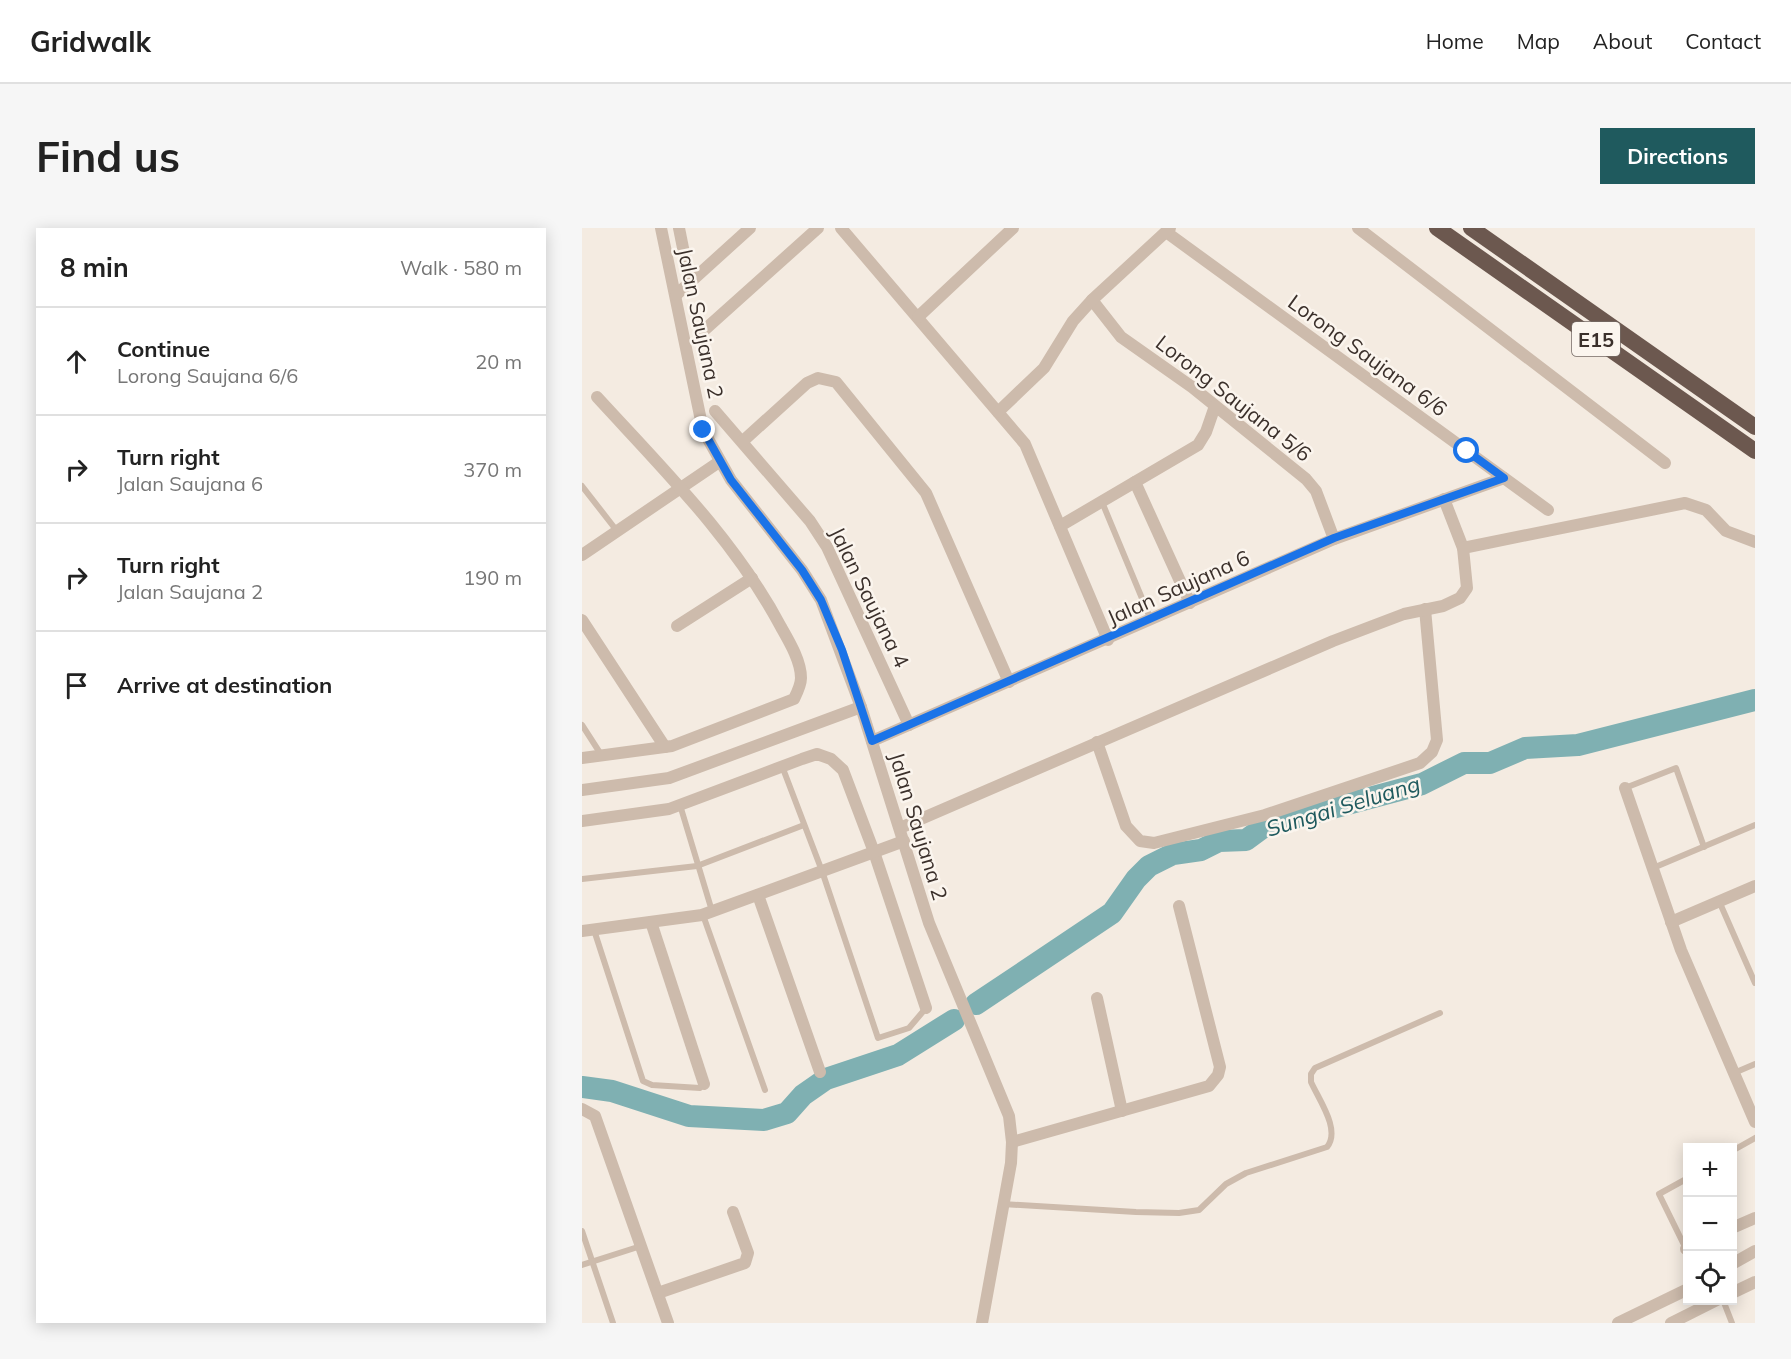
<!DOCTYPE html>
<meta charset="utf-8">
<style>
body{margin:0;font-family:Mulish,sans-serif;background:#f6f6f6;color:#222}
.controls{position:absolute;right:18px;bottom:18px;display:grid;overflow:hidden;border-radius:0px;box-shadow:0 3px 15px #0003}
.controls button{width:54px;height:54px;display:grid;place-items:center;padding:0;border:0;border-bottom:2px solid #e0e0e0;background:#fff;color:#222;font:30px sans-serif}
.stop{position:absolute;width:18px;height:18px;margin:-14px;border:4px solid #1a73e8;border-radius:50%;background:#fff}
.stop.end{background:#1a73e8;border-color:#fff;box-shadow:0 2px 6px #0008}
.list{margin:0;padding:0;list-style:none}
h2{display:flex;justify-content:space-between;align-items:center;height:78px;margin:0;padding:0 24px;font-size:26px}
h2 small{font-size:20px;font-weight:400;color:#767676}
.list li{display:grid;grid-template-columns:39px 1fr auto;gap:18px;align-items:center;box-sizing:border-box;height:108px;padding:0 24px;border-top:2px solid #e0e0e0}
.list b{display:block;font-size:22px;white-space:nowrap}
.list p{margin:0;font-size:20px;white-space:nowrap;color:#767676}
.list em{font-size:20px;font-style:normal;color:#767676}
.icon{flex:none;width:33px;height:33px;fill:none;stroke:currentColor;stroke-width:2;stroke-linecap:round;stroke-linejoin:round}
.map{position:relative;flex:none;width:1173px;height:1095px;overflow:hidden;border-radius:0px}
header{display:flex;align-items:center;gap:36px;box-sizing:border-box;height:84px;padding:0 30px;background:#fff;border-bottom:2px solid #e0e0e0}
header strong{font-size:28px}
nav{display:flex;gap:33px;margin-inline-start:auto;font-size:21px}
.intro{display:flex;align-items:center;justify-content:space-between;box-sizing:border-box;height:144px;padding:0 36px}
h1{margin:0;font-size:42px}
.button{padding:15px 27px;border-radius:0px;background:#1f5a5e;color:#fff;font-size:21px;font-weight:700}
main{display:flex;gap:36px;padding:0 36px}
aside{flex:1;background:#fff;border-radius:0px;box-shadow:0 3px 15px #0003}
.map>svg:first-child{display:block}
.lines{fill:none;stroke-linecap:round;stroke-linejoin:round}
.river{stroke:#7fb0b2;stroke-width:22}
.service{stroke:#cdbbac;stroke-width:6}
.minor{stroke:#cdbbac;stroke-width:12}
.trunk{stroke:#6c584f;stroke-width:16}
.route{stroke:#1a73e8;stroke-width:8}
.labels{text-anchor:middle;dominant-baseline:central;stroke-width:5;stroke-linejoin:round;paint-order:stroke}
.shield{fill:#fbf5ee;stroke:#756b66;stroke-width:1.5}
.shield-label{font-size:20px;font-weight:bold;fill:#3b302b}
.street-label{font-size:21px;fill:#3b302b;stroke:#fbf5ee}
.water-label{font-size:22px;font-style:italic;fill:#1f5a5e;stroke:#fbf5ee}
</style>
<header>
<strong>Gridwalk</strong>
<nav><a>Home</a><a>Map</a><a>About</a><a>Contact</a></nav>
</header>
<div class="intro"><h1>Find us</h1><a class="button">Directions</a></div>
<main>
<aside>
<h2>8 min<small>Walk · 580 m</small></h2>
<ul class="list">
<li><svg class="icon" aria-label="ahead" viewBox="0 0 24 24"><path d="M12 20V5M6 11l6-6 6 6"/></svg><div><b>Continue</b><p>Lorong Saujana 6/6</p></div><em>20 m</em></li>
<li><svg class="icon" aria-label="right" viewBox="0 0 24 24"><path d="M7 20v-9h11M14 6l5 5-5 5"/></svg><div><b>Turn right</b><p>Jalan Saujana 6</p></div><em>370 m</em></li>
<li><svg class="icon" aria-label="right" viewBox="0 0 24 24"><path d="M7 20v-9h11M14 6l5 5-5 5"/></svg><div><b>Turn right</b><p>Jalan Saujana 2</p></div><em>190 m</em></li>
<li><svg class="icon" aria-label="arrive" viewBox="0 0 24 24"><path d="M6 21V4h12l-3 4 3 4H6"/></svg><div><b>Arrive at destination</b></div></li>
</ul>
</aside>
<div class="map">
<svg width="1173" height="1095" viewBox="0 0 1173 1095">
<rect width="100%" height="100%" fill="#f4ebe1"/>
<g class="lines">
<g class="river">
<polyline points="394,776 530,685 554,651 567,638 591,626 619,622 637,613 664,612 683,598 840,556 882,535 908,535 943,520 996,517 1173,472"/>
<polyline points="0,859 30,863 107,888 182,892 205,885 221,867 244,851 316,827 372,792"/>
</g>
<g class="service">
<polyline points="0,258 35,303"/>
<polyline points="520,274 569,392"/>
<polyline points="0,497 20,528"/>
<polyline points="200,538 240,643 296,810 327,800 344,780"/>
<polyline points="1043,560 1094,540 1122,619"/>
<polyline points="98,577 130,683"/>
<polyline points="1071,640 1173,597"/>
<polyline points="0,651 115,638 222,597"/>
<polyline points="1137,673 1173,755"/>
<polyline points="121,687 183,862"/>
<polyline points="12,702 61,853 70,857 118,860 122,856"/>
<polyline points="1152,845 1173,836"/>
<polyline points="1150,923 1173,910"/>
<path d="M421 976 554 984 597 985 617 982 644 956 664 945 745 919C759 902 737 872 729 854V846L733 840 858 785"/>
<polyline points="0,1003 31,1095"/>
<polyline points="1104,1021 1077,966 1106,950"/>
<polyline points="0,1037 59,1018"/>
<polyline points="1141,1072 1150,1095"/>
</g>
<g class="minor">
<polyline points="79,0 121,202 149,252 220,342 239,372 279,479 347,695 427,888 430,914 429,935 400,1095"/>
<polyline points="97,0 108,55"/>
<polyline points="259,0 443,216 526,412"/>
<polyline points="776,0 1083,235"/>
<polyline points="584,4 966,282"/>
<polyline points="94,67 168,0"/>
<polyline points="510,72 539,109 610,159 724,251 734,263 752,311"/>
<polyline points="336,89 431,0"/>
<polyline points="119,105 236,0"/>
<polyline points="133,183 228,293 245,319 327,497"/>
<polyline points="416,184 462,140 491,93 510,72 588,0"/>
<polyline points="161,213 225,155 236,150 254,154 344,265 427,454"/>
<polyline points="553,254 608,375"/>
<polyline points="862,271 881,320"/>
<polyline points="478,298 616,217 624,204 633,178"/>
<polyline points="0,327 137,234"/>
<polyline points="0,392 83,519"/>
<polyline points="95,398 170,350"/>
<polyline points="290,513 752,311 922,250"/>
<polyline points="515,514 544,598 558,613 572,615 683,587 838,535 850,524 855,512 843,381"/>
<path d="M0 530 90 518 212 471C215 465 219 457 219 450 219 433 207 413 199 399 153 312 81 241 15 169"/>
<polyline points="1043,560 1099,722 1173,894"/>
<polyline points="0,562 87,550 279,479"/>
<polyline points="0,593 87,581 220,531 235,526 249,531 261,542 292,624 344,780"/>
<polyline points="318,600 751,413 822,386 861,378 878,370 885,360 881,320 1103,275 1124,282 1144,303 1173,314"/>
<polyline points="176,667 238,844"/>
<polyline points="69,694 122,856"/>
<polyline points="1089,694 1173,658"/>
<polyline points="0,703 120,687 322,613"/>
<polyline points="515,770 540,883"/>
<polyline points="0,881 13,888 86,1095"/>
<polyline points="430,914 627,858 636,847 638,839 597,678"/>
<polyline points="1150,1000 1173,990"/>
<polyline points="1104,1021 1106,1020"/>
<polyline points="1150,1036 1173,1023"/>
<polyline points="76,1065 163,1035 166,1025 151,984"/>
<polyline points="1150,1065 1173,1054"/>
<polyline points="1036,1095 1106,1061"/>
<polyline points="1089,1095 1135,1072"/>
</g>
<g class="trunk">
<polyline points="855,0 1173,223"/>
<polyline points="889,0 1173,199"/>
</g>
</g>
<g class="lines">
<polyline class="route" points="121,202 149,252 220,342 239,372 260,422 290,513 752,310 922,250 885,223"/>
</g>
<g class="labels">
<rect class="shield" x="990" y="94" width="48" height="34" rx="4.5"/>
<g class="shield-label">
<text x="1014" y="111">E15</text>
</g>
<g class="street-label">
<text transform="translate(119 95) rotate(78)">Jalan Saujana 2</text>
<text transform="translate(786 127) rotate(36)">Lorong Saujana 6/6</text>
<text transform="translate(652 170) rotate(38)">Lorong Saujana 5/6</text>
<text transform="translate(596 359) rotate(-24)">Jalan Saujana 6</text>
<text transform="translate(288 369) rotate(64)">Jalan Saujana 4</text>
<text transform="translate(337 598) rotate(73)">Jalan Saujana 2</text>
</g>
<g class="water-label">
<text transform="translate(761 578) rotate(-17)">Sungai Seluang</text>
</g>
</g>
</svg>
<div class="controls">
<button>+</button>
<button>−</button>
<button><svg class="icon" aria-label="locate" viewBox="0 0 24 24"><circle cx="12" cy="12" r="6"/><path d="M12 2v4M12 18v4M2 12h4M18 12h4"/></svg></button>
</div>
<div class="stop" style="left:885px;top:223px"></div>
<div class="stop end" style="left:121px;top:202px"></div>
</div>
</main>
